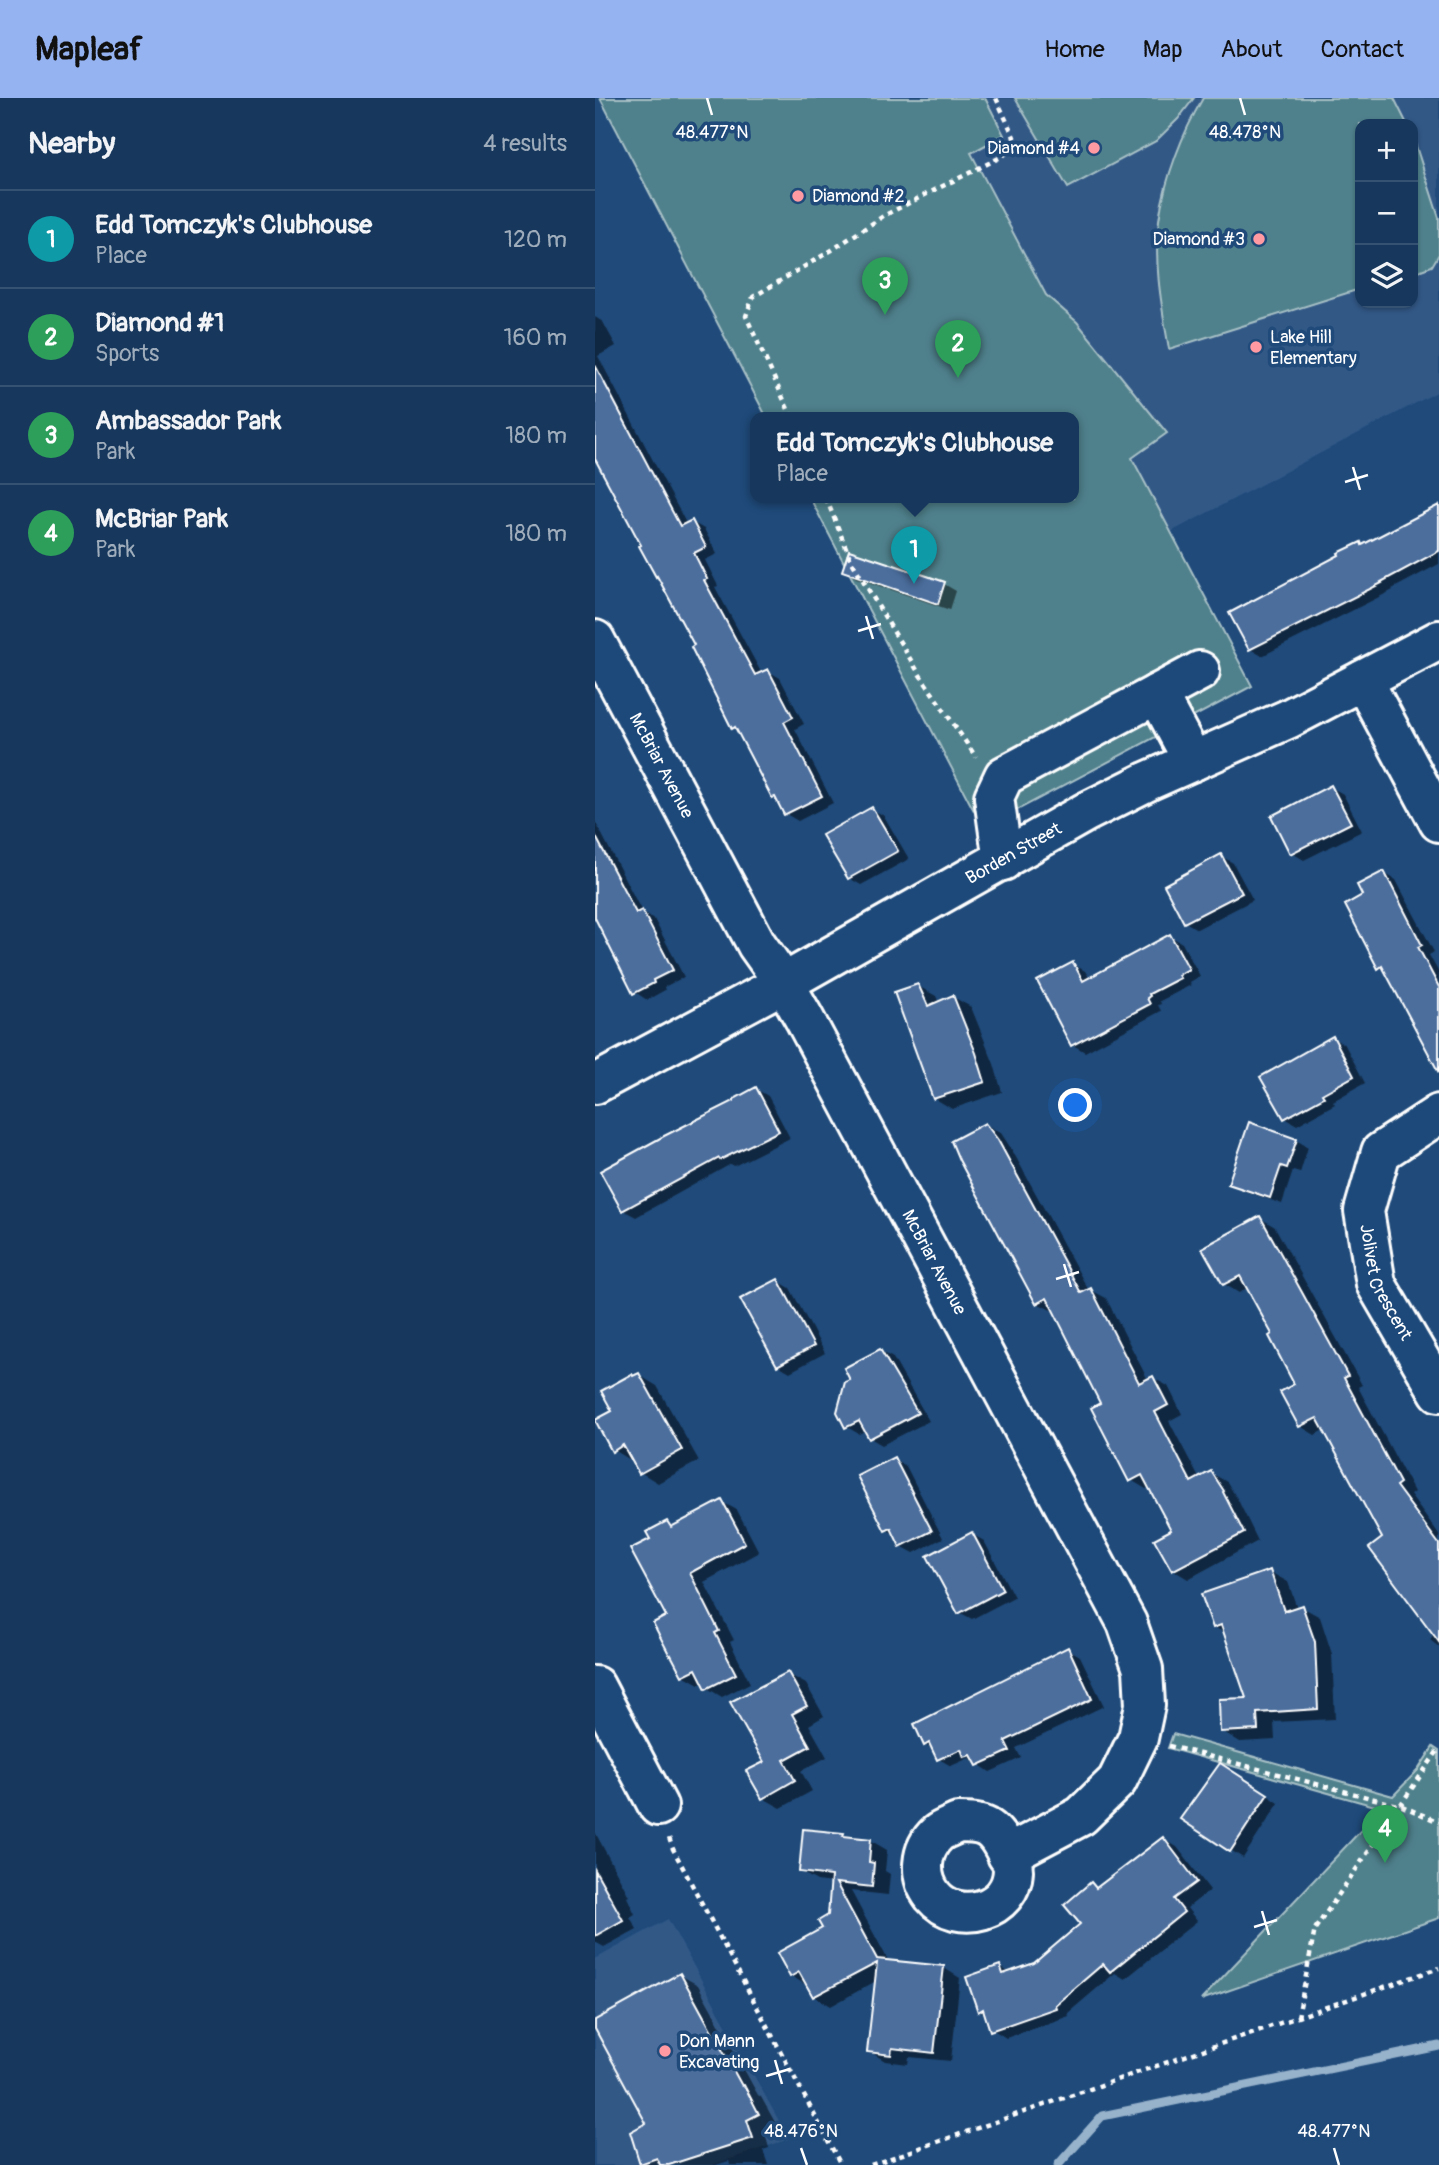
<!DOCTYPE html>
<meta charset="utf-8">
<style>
body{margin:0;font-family:Pangolin,sans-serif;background:#244365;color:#f1f3f6}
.controls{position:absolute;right:21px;top:21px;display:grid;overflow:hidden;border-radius:14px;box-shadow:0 2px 5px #0004}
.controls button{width:63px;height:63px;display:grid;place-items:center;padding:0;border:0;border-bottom:2px solid #365272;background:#17385c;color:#f1f3f6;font:35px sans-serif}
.you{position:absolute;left:481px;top:1008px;width:24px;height:24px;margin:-18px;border:5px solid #fff;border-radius:50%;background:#1a73e8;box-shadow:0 0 0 10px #1a73e833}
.badge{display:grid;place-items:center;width:46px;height:46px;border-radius:50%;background:#95b2f1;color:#fff;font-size:23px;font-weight:700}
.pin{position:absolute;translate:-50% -58px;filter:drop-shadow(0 2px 4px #0008)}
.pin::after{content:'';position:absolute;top:37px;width:24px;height:21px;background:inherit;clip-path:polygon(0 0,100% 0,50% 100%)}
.popup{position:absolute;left:155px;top:314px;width:329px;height:91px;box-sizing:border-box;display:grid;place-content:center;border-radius:14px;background:#17385c;filter:drop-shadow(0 2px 5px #0005);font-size:23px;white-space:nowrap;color:#9eacbb}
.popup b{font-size:26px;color:#f1f3f6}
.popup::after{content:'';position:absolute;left:50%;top:100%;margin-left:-14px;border:14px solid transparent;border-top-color:#17385c}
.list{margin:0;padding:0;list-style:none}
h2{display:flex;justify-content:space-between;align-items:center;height:91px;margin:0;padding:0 28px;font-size:30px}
h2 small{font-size:23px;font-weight:400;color:#9eacbb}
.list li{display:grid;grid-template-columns:46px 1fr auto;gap:21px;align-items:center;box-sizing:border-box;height:98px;padding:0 28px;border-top:2px solid #365272}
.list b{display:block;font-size:26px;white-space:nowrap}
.list p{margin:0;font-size:23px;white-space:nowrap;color:#9eacbb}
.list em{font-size:23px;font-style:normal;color:#9eacbb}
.icon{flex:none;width:38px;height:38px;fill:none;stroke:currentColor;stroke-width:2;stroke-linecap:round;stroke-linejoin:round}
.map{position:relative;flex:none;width:844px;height:2067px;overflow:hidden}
header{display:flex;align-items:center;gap:42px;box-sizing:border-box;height:98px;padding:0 35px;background:#95b2f1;color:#111}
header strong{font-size:33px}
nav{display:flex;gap:38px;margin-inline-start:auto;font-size:24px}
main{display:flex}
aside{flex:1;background:#17385c}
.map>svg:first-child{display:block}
.built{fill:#305886;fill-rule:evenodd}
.green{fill:#50818c;stroke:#a8c0c6;stroke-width:2}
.shadow{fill:#0007}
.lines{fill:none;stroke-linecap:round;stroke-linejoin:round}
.stream{stroke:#97b2cb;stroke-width:9}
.building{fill:#4c6e9d;stroke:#fff;stroke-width:2}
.minor-casing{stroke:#fff;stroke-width:44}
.path{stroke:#fff;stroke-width:4.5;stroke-dasharray:5 5;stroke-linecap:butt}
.minor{stroke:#1f4a7a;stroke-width:38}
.ticks{fill:none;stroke:#fff;stroke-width:2.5}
.poi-dot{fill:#ff9aa2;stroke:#1f4a7a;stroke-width:2.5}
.labels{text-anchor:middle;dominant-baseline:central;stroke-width:7;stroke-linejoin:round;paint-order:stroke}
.poi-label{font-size:18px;fill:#fff;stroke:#1f4a7a;text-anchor:start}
.street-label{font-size:18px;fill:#fff;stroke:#1f4a7a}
.ticks-label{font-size:18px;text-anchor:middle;fill:#fff;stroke:#1f4a7a;stroke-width:7;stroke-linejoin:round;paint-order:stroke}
</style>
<header>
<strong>Mapleaf</strong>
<nav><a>Home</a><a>Map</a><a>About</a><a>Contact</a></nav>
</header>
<main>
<aside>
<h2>Nearby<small>4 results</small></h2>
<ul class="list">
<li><span class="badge" style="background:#0f9aa8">1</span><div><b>Edd Tomczyk's Clubhouse</b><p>Place</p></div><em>120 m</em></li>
<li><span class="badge" style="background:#2e9e5b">2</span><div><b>Diamond #1</b><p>Sports</p></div><em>160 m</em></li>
<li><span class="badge" style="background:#2e9e5b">3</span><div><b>Ambassador Park</b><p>Park</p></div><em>180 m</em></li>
<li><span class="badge" style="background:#2e9e5b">4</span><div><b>McBriar Park</b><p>Park</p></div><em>180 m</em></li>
</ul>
</aside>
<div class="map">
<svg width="844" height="2067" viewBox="0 0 844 2067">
<rect width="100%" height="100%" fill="#1f4a7a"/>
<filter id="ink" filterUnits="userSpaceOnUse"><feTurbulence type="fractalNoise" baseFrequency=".0143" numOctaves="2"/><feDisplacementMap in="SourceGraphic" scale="14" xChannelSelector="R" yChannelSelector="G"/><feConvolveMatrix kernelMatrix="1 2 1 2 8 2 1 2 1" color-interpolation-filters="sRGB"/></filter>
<g filter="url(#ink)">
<g class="built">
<path d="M347 0H844V293L576 434ZM765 26H818V205H765Z"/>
<polygon points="73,1821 194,2041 117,2067 0,2067 0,1861"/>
</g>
<g class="green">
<polygon points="5,0 390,0 409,37 376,55 451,197 482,224 572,335 537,360 657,588 388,730 215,400 478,400 478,320 172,320"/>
<polygon points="420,0 599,0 583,21 561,43 473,90"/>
<path d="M608 0H799L812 26H765V191L574 251C567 210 558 164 564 122 570 80 587 36 608 0Z"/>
<polygon points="818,39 844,120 844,156 837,168 818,175"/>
<polygon points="578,1636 798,1698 823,1672 838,1649 844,1653 844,1820 606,1902 787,1710 573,1650"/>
</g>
<g class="shadow">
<polygon points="0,219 8,224 21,248 3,258 92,427 97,424 109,431 122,456 110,462 123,488 120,489 167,576 173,573 185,580 209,626 200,631 238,705 203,723 191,716 184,702 179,699 143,632 139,630 101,548 0,357"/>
<polygon points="844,409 844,466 797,491 798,492 667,558 655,551 766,446 770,448"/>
<polygon points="249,473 349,486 361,493 355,512 261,480"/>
<polygon points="736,689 748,696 767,733 709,762 697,755"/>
<polygon points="277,711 289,718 314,761 266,787 254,780"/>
<polygon points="0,723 47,814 59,821 89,879 69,889 70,892 52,902 40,894 0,817"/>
<polygon points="626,758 638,765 658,802 602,831 590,824"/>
<polygon points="789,775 801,782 839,854 834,857 844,875 843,953 792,874 784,869 770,798"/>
<polygon points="575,838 587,845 605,878 595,884 596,887 565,903 566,906 563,907 566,913 490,954 478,947 478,866 490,873 495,881"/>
<polygon points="323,888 341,898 344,905 358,899 376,909 399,966 407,994 357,1011 339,1000"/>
<polygon points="738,940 750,947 770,985 738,1003 740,1006 702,1027 690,1020"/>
<polygon points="161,991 173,998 195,1040 139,1068 136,1066 41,1119 28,1112"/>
<polygon points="390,1026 406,1035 417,1052 494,1193 496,1192 511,1200 553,1282 558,1280 573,1288 587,1316 574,1323 605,1382 616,1375 632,1384 643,1402 663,1443 593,1481 578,1472 579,1433 555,1389 551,1391 536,1382 508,1306 460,1212 458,1213 442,1205"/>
<polygon points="701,1042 713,1049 705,1075 698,1073 687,1106 647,1092 635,1085"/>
<polygon points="665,1120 680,1129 767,1287 763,1289 819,1394 815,1397 844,1437 844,1549 835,1542 839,1535 730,1331 720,1337 705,1328 701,1287 680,1237 653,1189 644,1195 629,1186"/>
<polygon points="183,1183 195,1190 230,1255 195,1274 183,1267"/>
<polygon points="285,1253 298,1260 334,1323 287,1347 275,1340 271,1332 264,1336 252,1329"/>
<polygon points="44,1277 62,1288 104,1363 63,1385 45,1374 37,1363 19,1352 40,1280"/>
<polygon points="299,1361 311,1368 348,1440 319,1455 306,1448 301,1437 292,1432"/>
<polygon points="127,1404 142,1412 164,1454 109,1484 139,1542 135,1544 155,1585 127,1599 112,1590 109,1583 104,1586 88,1577 57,1441 72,1425 80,1429"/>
<polygon points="377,1436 389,1443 419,1499 377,1521 364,1514"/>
<polygon points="675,1474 693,1484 702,1510 707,1509 725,1519 737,1556 740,1621 679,1624 680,1642 645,1644 627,1633 653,1601 630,1535 619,1529"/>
<polygon points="473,1551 485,1558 509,1608 421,1650 426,1660 395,1674 374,1660 356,1668 344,1661 340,1652 330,1647"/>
<polygon points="193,1576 211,1586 229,1618 214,1627 232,1659 206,1673 217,1693 186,1710 168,1700"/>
<polygon points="638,1674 684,1705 648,1760 587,1721"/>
<polygon points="0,1734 34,1798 32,1799 40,1816 35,1819 42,1831 9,1849 0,1844"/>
<polygon points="248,1736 256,1741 275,1742 292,1752 290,1773 295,1776 293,1797 256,1793 294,1864 349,1870 365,1880 356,1963 314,1959 313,1966 290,1963 274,1953 281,1883 236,1908 219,1898 213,1888 196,1878 230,1831 235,1818 237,1785 222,1783 206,1774"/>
<polygon points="568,1741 582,1749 615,1792 592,1810 602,1823 530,1881 520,1875 473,1915 474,1918 411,1940 397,1931 392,1917 384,1912 405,1869 415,1875 440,1867 487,1826 496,1786 503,1790"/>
<polygon points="85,1877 103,1887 163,1997 166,1999 181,2026 169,2032 174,2050 168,2052 173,2067 135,2067 134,2063 121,2067 50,2067 46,2065 54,2026 0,1924"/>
</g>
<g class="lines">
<polyline class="stream" points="463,2067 507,2018 844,1948"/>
</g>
<g class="building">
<polygon points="0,267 85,428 97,422 111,449 99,455 112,481 109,482 160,577 173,571 198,619 189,624 227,698 189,717 180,699 177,700 140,629 137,631 96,549 99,547 62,478 61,479 44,448 46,447 0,361"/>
<polygon points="844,407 844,453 786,484 787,485 654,552 634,515 744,457 743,455 766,444 767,447"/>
<polygon points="254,452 350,484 343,506 247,473"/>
<polygon points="736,687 756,725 695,756 676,718"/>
<polygon points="277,709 303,753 253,781 227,737"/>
<polygon points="0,737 41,815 47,812 78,872 58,882 59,885 38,896 0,820"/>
<polygon points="626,756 647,795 589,825 569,787"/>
<polygon points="789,773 827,847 823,849 844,889 844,975 787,868 783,871 750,807 767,797 762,787"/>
<polygon points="575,836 594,871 583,877 585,880 554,896 555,898 552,900 555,906 476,948 442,883 478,864 488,883"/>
<polygon points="323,886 333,908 358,897 381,955 390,984 338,1001 299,894"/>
<polygon points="738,938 759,978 727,996 729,999 689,1021 665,979"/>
<polygon points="161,989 184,1033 125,1062 124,1060 27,1113 5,1073 69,1038 139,1003 139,1001"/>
<polygon points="654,1024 702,1041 692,1070 686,1068 675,1100 633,1086"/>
<polygon points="390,1025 403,1042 486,1195 496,1190 544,1285 558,1278 573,1307 560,1314 596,1384 616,1373 629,1393 628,1394 649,1435 577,1473 559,1441 576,1432 547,1377 534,1384 496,1310 505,1305 452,1200 441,1206 364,1062 356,1043"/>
<polygon points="665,1118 753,1278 749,1280 805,1385 801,1388 844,1446 844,1544 774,1450 787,1440 722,1320 704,1329 685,1294 699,1286 674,1238 677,1236 645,1178 628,1187 607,1150"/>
<polygon points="183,1181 219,1248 182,1268 145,1201"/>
<polygon points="285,1251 323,1315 274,1341 264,1323 250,1330 242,1314 250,1284 255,1282 249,1270"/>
<polygon points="44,1275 87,1352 44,1376 28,1347 17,1354 0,1322 17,1313 6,1293 37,1276 38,1278"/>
<polygon points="299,1359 337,1433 305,1449 296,1430 290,1433 262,1378"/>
<polygon points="127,1402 150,1445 95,1475 124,1533 120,1535 141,1576 111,1591 101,1571 87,1578 76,1557 75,1558 58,1525 71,1518 35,1451 55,1441 51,1434 72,1423 76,1429"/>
<polygon points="377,1434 408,1492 363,1516 332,1458"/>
<polygon points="675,1472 689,1513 707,1507 720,1544 723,1611 662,1615 663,1632 625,1634 624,1601 651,1600 626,1527 618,1530 606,1496"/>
<polygon points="473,1549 497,1601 410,1643 415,1653 382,1668 376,1657 369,1659 366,1651 342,1662 334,1645 329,1648 319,1626"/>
<polygon points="193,1574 212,1608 197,1616 215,1648 189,1662 200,1682 167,1701 151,1673 169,1664 135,1604"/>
<polygon points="625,1665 673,1696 635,1754 585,1721"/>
<polygon points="208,1731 249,1735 248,1738 276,1741 274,1764 279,1765 277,1789 241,1785 282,1861 349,1868 339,1955 297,1950 296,1957 272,1954 282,1865 218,1899 204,1874 195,1879 182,1855 227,1830 223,1823 233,1817 236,1778 204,1774"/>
<polygon points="568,1739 602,1784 579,1801 589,1814 515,1874 508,1866 460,1907 461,1910 395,1933 388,1911 383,1914 371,1879 405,1867 408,1876 439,1865 485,1826 469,1807 496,1784 501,1790"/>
<polygon points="0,1772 28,1822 0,1838"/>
<polygon points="85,1875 147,1988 149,1987 164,2016 152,2022 158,2040 74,2067 65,2067 62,2060 45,2066 35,2034 51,2025 0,1931 0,1922"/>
</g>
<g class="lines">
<g class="minor-casing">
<g id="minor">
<path id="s1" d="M0 542 162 847 189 885 209 920 532 1525 548 1571 550 1607 543 1640 522 1683 486 1718 412 1757"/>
<polyline points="768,582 844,724"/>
<polyline points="562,596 598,663"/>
<polyline points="408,763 399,699 409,678 605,573"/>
<path id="s2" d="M0 986 189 885 491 714 553 683 693 621 844 542"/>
<path id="s3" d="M844 1016 786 1054 769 1113 781 1186 844 1294"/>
<polyline points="0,1588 63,1708"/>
<path d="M363 1725C389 1725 398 1728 410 1752 413 1757 418 1765 418 1772 417 1813 363 1828 338 1798 323 1779 325 1751 343 1735 348 1731 357 1728 363 1725Z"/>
</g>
</g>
<g class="path">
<polyline points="197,320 151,218 158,199 237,152 290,117 408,58 416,50 419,39 401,0"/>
<polyline points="231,400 256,462 286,513 325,577 381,659"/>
<polyline points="574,1648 807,1708 844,1724"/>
<polyline points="74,1740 78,1751 246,2067"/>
<polyline points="703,1919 720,1831 844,1651"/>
<polyline points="276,2067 844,1870"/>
</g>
<use href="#minor" class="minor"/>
</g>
</g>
<path class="ticks" d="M112 0 117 17M645 0 650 17M758 369 765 392M750 384 773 377M271 518 278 541M263 533 286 526M469 1166 476 1189M461 1181 484 1174M667 1813 674 1837M659 1829 682 1822M180 1962 187 1986M171 1978 195 1971M206 2050 212 2067M739 2050 744 2067"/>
<g class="poi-dot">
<circle cx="499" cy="50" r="7"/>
<circle cx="203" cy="98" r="7"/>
<circle cx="664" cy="141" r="7"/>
<circle cx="661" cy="249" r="7"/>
<circle cx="70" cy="1953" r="7"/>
</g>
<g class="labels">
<g class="poi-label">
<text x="485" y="50" text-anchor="end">Diamond #4</text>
<text x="217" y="98">Diamond #2</text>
<text x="650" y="141" text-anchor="end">Diamond #3</text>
<text x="675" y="239">Lake Hill<tspan x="675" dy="21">Elementary</tspan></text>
<text x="84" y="1943">Don Mann<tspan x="84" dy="21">Excavating</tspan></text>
</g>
<g class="street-label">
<text stroke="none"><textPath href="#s1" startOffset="142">McBriar Avenue</textPath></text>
<text stroke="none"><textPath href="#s2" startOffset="478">Borden Street</textPath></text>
<text stroke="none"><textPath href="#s1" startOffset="709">McBriar Avenue</textPath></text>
<text stroke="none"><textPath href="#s3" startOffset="206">Jolivet Crescent</textPath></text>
</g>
</g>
<g class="ticks-label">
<text x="117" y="40">48.477°N</text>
<text x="650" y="40">48.478°N</text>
<text x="206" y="2039">48.476°N</text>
<text x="739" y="2039">48.477°N</text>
</g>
</svg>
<div class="controls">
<button>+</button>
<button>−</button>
<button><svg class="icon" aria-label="layers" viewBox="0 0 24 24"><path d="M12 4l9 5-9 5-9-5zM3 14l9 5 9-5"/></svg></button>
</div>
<div class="you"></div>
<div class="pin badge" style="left:319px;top:486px;background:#0f9aa8">1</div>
<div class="popup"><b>Edd Tomczyk's Clubhouse</b>Place</div>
<div class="pin badge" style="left:363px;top:280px;background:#2e9e5b">2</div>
<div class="pin badge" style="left:290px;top:217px;background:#2e9e5b">3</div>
<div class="pin badge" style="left:790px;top:1765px;background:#2e9e5b">4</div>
</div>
</main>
